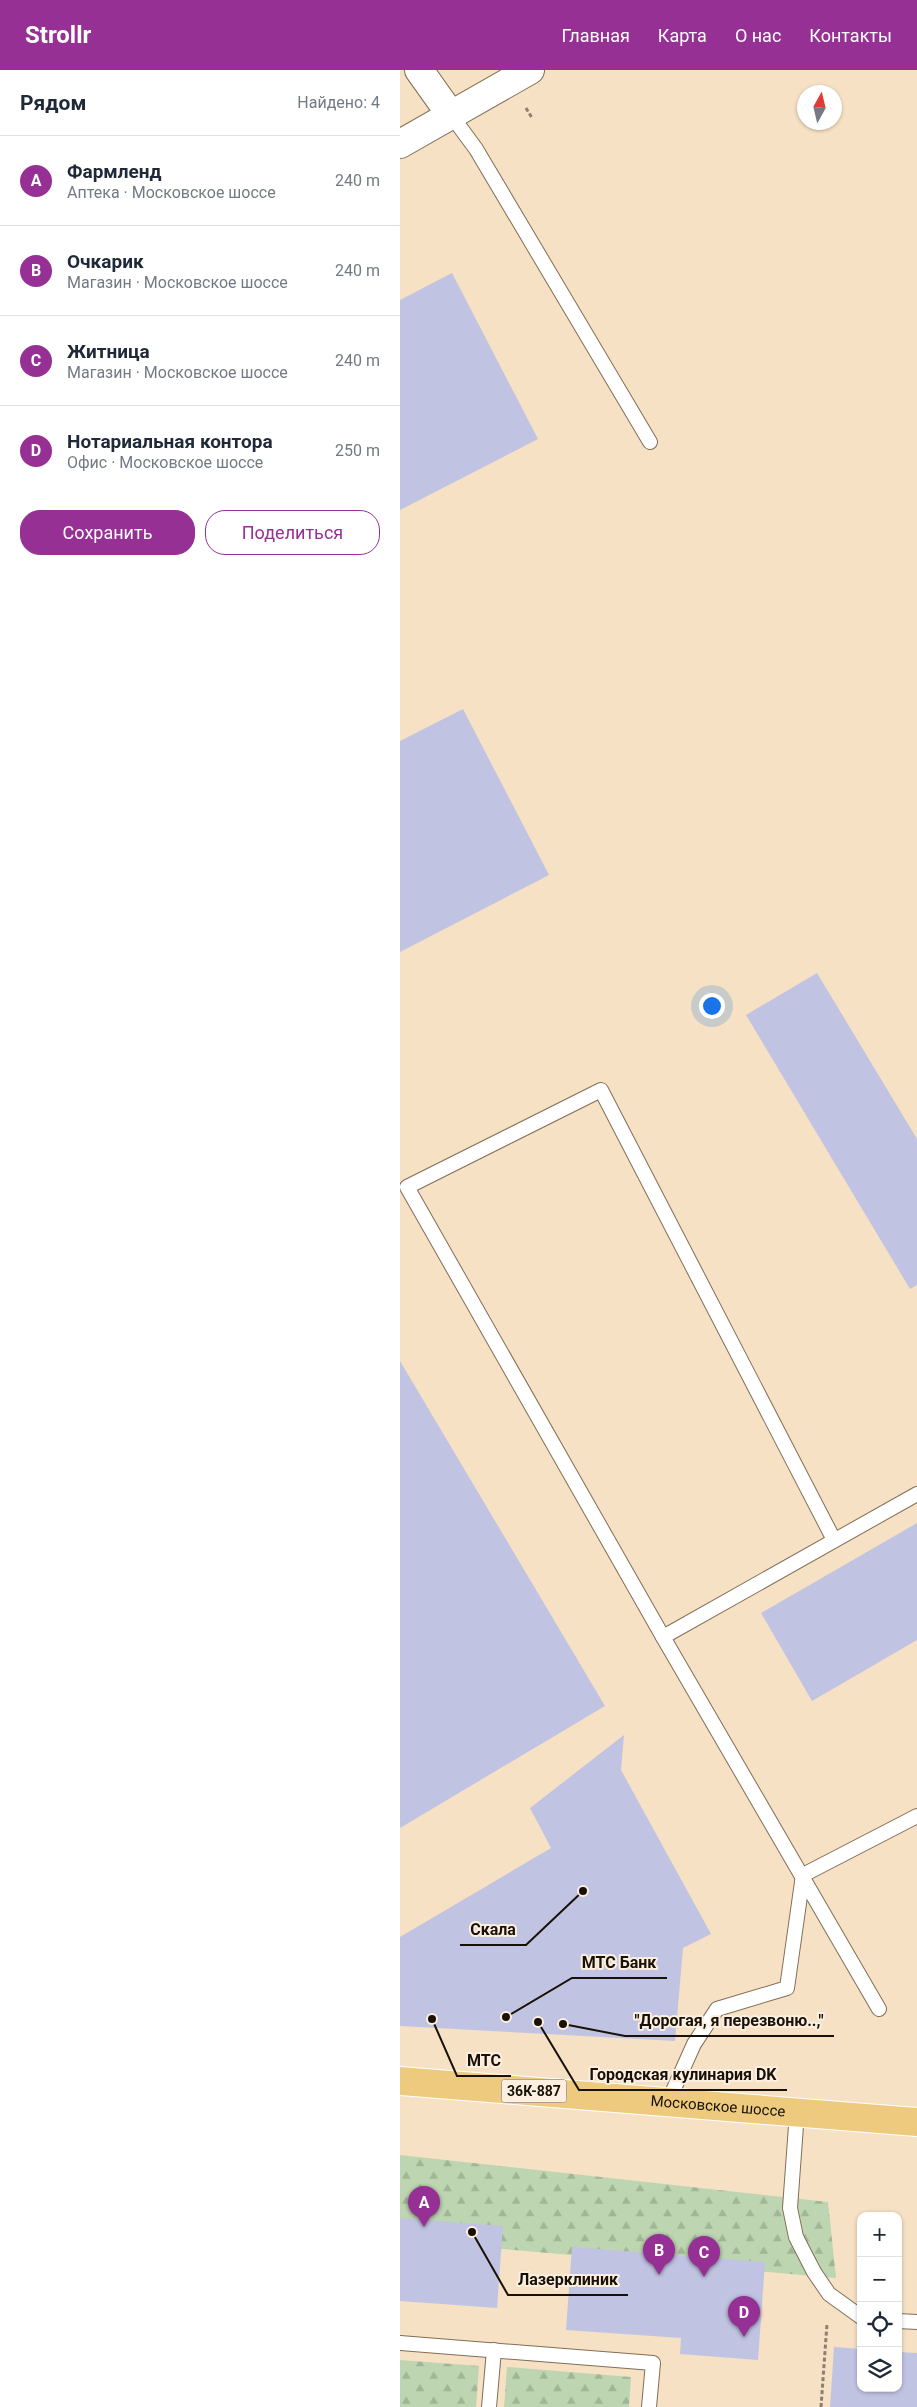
<!DOCTYPE html>
<html lang="ru">
<meta charset="utf-8">
<style>
body{margin:0;font-family:Roboto,sans-serif;background:#f2f2f3;color:#1f2937}
.controls{position:absolute;right:15px;bottom:15px;display:grid;overflow:hidden;border-radius:10px;box-shadow:0 1px 4px #0004}
.controls button{width:45px;height:45px;display:grid;place-items:center;padding:0;border:0;border-bottom:1px solid #e0e1e3;background:#fff;color:#1f2937;font:25px sans-serif}
.compass{position:absolute;left:397px;top:15px;width:45px;height:45px;border-radius:50%;background:#fff;box-shadow:0 1px 4px #0004;rotate:8deg}
.you{position:absolute;left:311px;top:935px;width:18px;height:18px;margin:-12px;border:4px solid #fff;border-radius:50%;background:#1a73e8;box-shadow:0 0 0 8px #1a73e833}
.badge{display:grid;place-items:center;width:32px;height:32px;border-radius:50%;background:#963095;color:#fff;font-size:16px;font-weight:700}
.pin{position:absolute;translate:-50% -41px;filter:drop-shadow(0 1px 2px #0008)}
.pin::after{content:'';position:absolute;top:26px;width:18px;height:15px;background:inherit;clip-path:polygon(0 0,100% 0,50% 100%)}
.list{margin:0;padding:0;list-style:none}
h2{display:flex;justify-content:space-between;align-items:center;height:65px;margin:0;padding:0 20px;font-size:21px}
h2 small{font-size:16px;font-weight:400;color:#747a83}
.list li{display:grid;grid-template-columns:32px 1fr auto;gap:15px;align-items:center;box-sizing:border-box;height:90px;padding:0 20px;border-top:1px solid #e0e1e3}
.list b{display:block;font-size:19px;white-space:nowrap}
.list p{margin:0;font-size:16px;white-space:nowrap;color:#747a83}
.list em{font-size:16px;font-style:normal;color:#747a83}
.actions{display:flex;gap:10px;padding:15px 20px}
.actions a{flex:1;padding:11px 0;border:1px solid #963095;border-radius:20px;text-align:center;font-size:18px;color:#963095}
.actions .main{background:#963095;color:#fff}
.icon{flex:none;width:28px;height:28px;fill:none;stroke:currentColor;stroke-width:2;stroke-linecap:round;stroke-linejoin:round}
.map{position:relative;flex:none;width:517px;height:2337px;overflow:hidden}
header{display:flex;align-items:center;gap:30px;box-sizing:border-box;height:70px;padding:0 25px;background:#963095;color:#fff}
header strong{font-size:24px}
nav{display:flex;gap:28px;margin-inline-start:auto;font-size:18px}
main{display:flex}
aside{flex:1;background:#fff}
.map>svg:first-child{display:block}
.forest{fill:url(#forest-firs)}
.building{fill:#c1c3e2}
.lines{fill:none;stroke-linecap:round;stroke-linejoin:round}
.service-casing{stroke:#816e56;stroke-width:16}
.minor-casing{stroke:#816e56;stroke-width:30}
.secondary-casing{stroke:#816e56;stroke-width:30}
.primary-casing{stroke:#fff;stroke-width:30}
.path{stroke:#8e7f6c;stroke-width:3;stroke-dasharray:4 2.5;stroke-linecap:butt}
.service{stroke:#fff;stroke-width:14}
.minor{stroke:#fff;stroke-width:28}
.secondary{stroke:#fff;stroke-width:28}
.primary{stroke:#eeca7f;stroke-width:28}
.labels{text-anchor:middle;dominant-baseline:central;stroke-width:4;stroke-linejoin:round;paint-order:stroke}
.shield{fill:#fcefdf;stroke:#5c5448;stroke-width:1}
.shield-label{font-size:14px;font-weight:bold;fill:#181107}
.street-label{font-size:15px;fill:#181107;stroke:#fcefdf}
.leader{fill:none;stroke:#181107;stroke-width:2}
.callout-dot{fill:#181107;stroke:#fcefdf;stroke-width:2}
.callout-label{font-size:16px;text-anchor:middle;font-weight:bold;fill:#181107;stroke:#fcefdf;stroke-width:4;stroke-linejoin:round;paint-order:stroke}
</style>
<header>
<strong>Strollr</strong>
<nav><a>Главная</a><a>Карта</a><a>О нас</a><a>Контакты</a></nav>
</header>
<main>
<aside>
<h2>Рядом<small>Найдено: 4</small></h2>
<ul class="list">
<li><span class="badge">A</span><div><b>Фармленд</b><p>Аптека · Московское шоссе</p></div><em>240 m</em></li>
<li><span class="badge">B</span><div><b>Очкарик</b><p>Магазин · Московское шоссе</p></div><em>240 m</em></li>
<li><span class="badge">C</span><div><b>Житница</b><p>Магазин · Московское шоссе</p></div><em>240 m</em></li>
<li><span class="badge">D</span><div><b>Нотариальная контора</b><p>Офис · Московское шоссе</p></div><em>250 m</em></li>
</ul>
<div class="actions"><a class="main">Сохранить</a><a>Поделиться</a></div>
</aside>
<div class="map">
<svg width="517" height="2337" viewBox="0 0 517 2337">
<defs>
<pattern id="forest-firs" width="22" height="20" patternUnits="userSpaceOnUse" patternTransform="scale(1.25)"><rect width="22" height="20" fill="#bdd5b1"/><path d="M5 1l3.5 6h-7zM16 11l3.5 6h-7z" fill="#a2b697"/></pattern>
</defs>
<rect width="100%" height="100%" fill="#f6e1c5"/>
<g class="forest">
<polygon points="0,2085 428,2132 436,2208 0,2170"/>
<polygon points="0,2290 79,2296 76,2337 0,2337"/>
<polygon points="107,2297 231,2307 229,2337 104,2337"/>
</g>
<g class="building">
<polygon points="52,203 138,369 0,440 0,230"/>
<polygon points="63,639 149,805 0,882 0,671"/>
<polygon points="417,903 517,1069 517,1215 510,1219 346,945"/>
<polygon points="0,1291 205,1636 0,1758"/>
<polygon points="517,1453 517,1570 412,1631 361,1543"/>
<polygon points="224,1665 221,1700 311,1864 283,1878 275,1971 0,1956 0,1867 151,1778 130,1738"/>
<polygon points="0,2148 103,2156 97,2238 0,2231"/>
<polygon points="172,2177 365,2192 358,2290 280,2284 281,2268 166,2260"/>
<polygon points="434,2277 461,2279 461,2318 498,2318 498,2282 517,2283 517,2337 430,2337"/>
</g>
<g class="lines">
<g class="service-casing">
<g id="service">
<polyline points="51,45 76,79 250,372"/>
<polyline points="434,1470 201,1020 7,1117 263,1567 479,1939"/>
<polyline points="263,1567 517,1424"/>
<polyline points="268,2032 294,1974 317,1939 387,1918 403,1805 517,1746"/>
<polyline points="397,2042 390,2138 396,2167 414,2202 429,2224 461,2247"/>
<polyline points="498,2251 517,2252"/>
<polyline points="0,2273 253,2293 249,2337"/>
<polyline points="89,2337 94,2280"/>
</g>
</g>
<g class="minor-casing">
<polyline id="minor" points="19,0 51,45"/>
</g>
<g class="secondary-casing">
<polyline id="secondary" points="0,74 130,0"/>
</g>
<g class="primary-casing">
<g id="primary">
<path id="s1" d="M0 2011 517 2052"/>
</g>
</g>
<g class="path">
<polyline points="126,38 132,48"/>
<polyline points="421,2337 427,2254"/>
</g>
<use href="#service" class="service"/>
<use href="#minor" class="minor"/>
<use href="#secondary" class="secondary"/>
<use href="#primary" class="primary"/>
</g>
<g class="labels">
<rect class="shield" x="101.5" y="2009.5" width="65" height="23" rx="4"/>
<g class="shield-label">
<text x="134" y="2021">36К-887</text>
</g>
<g class="street-label">
<text stroke="none"><textPath href="#s1" startOffset="319">Московское шоссе</textPath></text>
</g>
</g>
<path class="leader" d="M183 1821L126 1875H60M106 1947L172 1908H267M163 1954L225 1966H434M32 1949L57 2006H111M138 1952L179 2020H387M72 2162L108 2225H228"/>
<g class="callout-dot">
<circle cx="183" cy="1821" r="5"/>
<circle cx="106" cy="1947" r="5"/>
<circle cx="163" cy="1954" r="5"/>
<circle cx="32" cy="1949" r="5"/>
<circle cx="138" cy="1952" r="5"/>
<circle cx="72" cy="2162" r="5"/>
</g>
<g class="callout-label">
<text x="93" y="1865">Скала</text>
<text x="219" y="1898">МТС Банк</text>
<text x="329" y="1956">"Дорогая, я перезвоню..,"</text>
<text x="84" y="1996">МТС</text>
<text x="283" y="2010">Городская кулинария DK</text>
<text x="168" y="2215">Лазерклиник</text>
</g>
</svg>
<div class="controls">
<button>+</button>
<button>−</button>
<button><svg class="icon" aria-label="locate" viewBox="0 0 24 24"><circle cx="12" cy="12" r="6"/><path d="M12 2v4M12 18v4M2 12h4M18 12h4"/></svg></button>
<button><svg class="icon" aria-label="layers" viewBox="0 0 24 24"><path d="M12 4l9 5-9 5-9-5zM3 14l9 5 9-5"/></svg></button>
</div>
<svg class="compass" viewBox="-18 -18 36 36"><path d="M0-13l5 13h-10z" fill="#e53935"/><path d="M0 13l5-13h-10z" fill="#747a83"/></svg>
<div class="you"></div>
<div class="pin badge" style="left:24px;top:2157px">A</div>
<div class="pin badge" style="left:259px;top:2205px">B</div>
<div class="pin badge" style="left:304px;top:2207px">C</div>
<div class="pin badge" style="left:344px;top:2267px">D</div>
</div>
</main>
